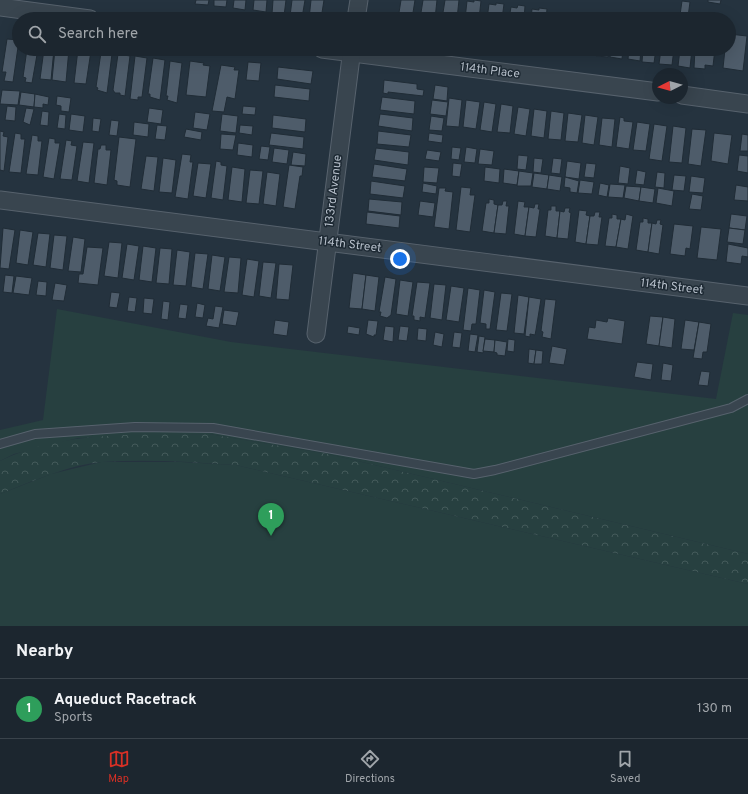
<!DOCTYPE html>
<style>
body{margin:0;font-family:Overpass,sans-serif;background:#29323b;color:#f1f3f6}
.compass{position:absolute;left:652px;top:68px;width:36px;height:36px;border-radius:50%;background:#1c262f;box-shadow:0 4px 16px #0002;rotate:264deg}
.you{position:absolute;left:400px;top:259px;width:14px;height:14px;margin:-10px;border:3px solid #fff;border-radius:50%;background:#1a73e8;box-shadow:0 0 0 6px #1a73e833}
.badge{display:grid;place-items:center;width:26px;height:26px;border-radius:50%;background:#d93025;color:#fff;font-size:13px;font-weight:700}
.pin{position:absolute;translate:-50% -33px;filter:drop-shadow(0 1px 2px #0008)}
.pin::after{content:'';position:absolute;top:21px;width:14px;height:12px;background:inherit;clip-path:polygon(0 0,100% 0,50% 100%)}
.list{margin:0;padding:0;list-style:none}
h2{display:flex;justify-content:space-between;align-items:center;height:52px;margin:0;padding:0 16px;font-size:17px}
h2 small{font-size:13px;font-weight:400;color:#a0a5aa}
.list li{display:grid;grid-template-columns:26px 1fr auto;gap:12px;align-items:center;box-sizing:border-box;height:60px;padding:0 16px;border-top:1px solid #3a434b}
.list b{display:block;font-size:15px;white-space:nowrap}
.list p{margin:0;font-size:13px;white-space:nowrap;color:#a0a5aa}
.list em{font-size:13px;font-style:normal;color:#a0a5aa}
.icon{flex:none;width:22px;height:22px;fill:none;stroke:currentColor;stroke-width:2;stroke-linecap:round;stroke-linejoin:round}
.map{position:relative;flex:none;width:748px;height:626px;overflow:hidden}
.search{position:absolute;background:#1c262f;box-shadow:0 4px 16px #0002;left:12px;right:12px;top:12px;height:44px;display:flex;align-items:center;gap:10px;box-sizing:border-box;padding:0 14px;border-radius:22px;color:#a0a5aa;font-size:15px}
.sheet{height:112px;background:#1c262f}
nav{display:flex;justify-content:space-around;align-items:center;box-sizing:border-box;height:56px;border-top:1px solid #3a434b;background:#1c262f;font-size:11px;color:#a0a5aa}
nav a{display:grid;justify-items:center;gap:2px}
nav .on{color:#d93025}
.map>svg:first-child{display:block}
.grass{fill:#274040}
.forest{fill:url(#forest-crowns)}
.building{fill:#4e5c6a;stroke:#202c36}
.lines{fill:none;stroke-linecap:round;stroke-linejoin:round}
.service-casing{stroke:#57626d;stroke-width:10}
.minor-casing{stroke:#57626d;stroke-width:19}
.service{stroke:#39454f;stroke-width:8}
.minor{stroke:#39454f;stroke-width:17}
.labels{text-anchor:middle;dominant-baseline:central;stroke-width:3;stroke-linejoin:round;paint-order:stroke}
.street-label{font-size:12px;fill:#b6bfca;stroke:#1e2a34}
</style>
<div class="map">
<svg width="748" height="626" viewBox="0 0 748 626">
<defs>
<pattern id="forest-crowns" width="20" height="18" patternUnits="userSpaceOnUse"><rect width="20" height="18" fill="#274040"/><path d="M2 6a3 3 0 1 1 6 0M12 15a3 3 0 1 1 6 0" fill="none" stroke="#445a5a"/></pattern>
</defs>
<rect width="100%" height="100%" fill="#25333f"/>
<g class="grass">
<polygon points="57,309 231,342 716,399 733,313 748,315 748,554 328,454 209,434 78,438 14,454 0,461 0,430 43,420"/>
<polygon points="101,462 182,462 236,465 748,584 748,626 0,626 0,494 51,474"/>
</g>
<path class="forest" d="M209 434 328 454 748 554V584L236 465C191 462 146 459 102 462 68 465 31 482 0 494V461C64 430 139 435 209 434Z"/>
<g class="building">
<polygon points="196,0 209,0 208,5 195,4"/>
<polygon points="214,0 227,0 226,7 214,6"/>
<polygon points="234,0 246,0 245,10 233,8"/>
<polygon points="254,0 267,0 266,12 253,10"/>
<polygon points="273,0 286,0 284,16 272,14"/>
<polygon points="292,0 305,0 302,18 290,16"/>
<polygon points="311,0 324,0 321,19 309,19"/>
<polygon points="401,0 415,0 412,19 398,19"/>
<polygon points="423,0 437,0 435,19 420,19"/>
<polygon points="445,0 459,0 457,19 442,19"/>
<polygon points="474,0 481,1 479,19 465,19 467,1 474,2"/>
<polygon points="708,0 721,0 720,4 708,2"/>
<polygon points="682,1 690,2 688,17 680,15"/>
<polygon points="496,3 504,4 502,19 487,19 489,4 496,5"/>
<polygon points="518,5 525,6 524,19 509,19 511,7 517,8"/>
<polygon points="539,8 547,9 546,19 531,19 532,9 539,10"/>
<polygon points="729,34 747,36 743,71 723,68 725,49 729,49"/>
<polygon points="7,39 19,40 13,82 4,81 6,72 2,72"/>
<polygon points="27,49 38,49 32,83 25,82 26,78 23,77"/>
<polygon points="44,49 54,49 51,80 40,79"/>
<polygon points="55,49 69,49 66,82 52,80"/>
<polygon points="78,49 91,51 86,84 74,83"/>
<polygon points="564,49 576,49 576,53 564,51"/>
<polygon points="578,49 591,49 590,54 578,53"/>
<polygon points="596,49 609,49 608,57 596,56"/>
<polygon points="611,49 623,49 622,59 610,57"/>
<polygon points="629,49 641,49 640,61 628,59"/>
<polygon points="643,49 656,49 654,63 642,62"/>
<polygon points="661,49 674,49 672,65 659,64"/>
<polygon points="680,49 692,49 690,68 678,66"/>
<polygon points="695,49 715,49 713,66 705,65 705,69 694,68"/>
<polygon points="101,52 112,54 107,93 97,90 98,88 96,87"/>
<polygon points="118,54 130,56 125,96 120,95 120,93 115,93 113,90"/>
<polygon points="135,56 147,58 142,97 138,97 138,100 130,99"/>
<polygon points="153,58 165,60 160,100 150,97 150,94 148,94"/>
<polygon points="170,61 182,63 177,103 167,100 168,96 166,96"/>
<polygon points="190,61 204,63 203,65 210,66 206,97 186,95"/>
<polygon points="248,62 261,63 259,81 246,80"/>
<polygon points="221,65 235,67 234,70 239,70 235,99 227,97 224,112 212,111"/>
<polygon points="278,67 313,71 311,84 277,79"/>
<polygon points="384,80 417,84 417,89 424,90 423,96 388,92 388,94 383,93"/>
<polygon points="275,85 310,89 309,101 274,97"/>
<polygon points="435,85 448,87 447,101 433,99"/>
<polygon points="2,90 20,91 18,105 0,104"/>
<polygon points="21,92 35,94 34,107 19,105"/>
<polygon points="35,94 49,97 48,105 43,104 43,108 34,107"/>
<polygon points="57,96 71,98 69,112 61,111 61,106 56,105"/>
<polygon points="382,97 415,101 414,114 380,110"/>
<polygon points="449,98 462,100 459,127 446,126"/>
<polygon points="432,100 448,102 446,116 430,114"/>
<polygon points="466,100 480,102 476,129 463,127"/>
<polygon points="484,102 496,104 492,132 480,130"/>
<polygon points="501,104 513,106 510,133 497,132"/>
<polygon points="7,106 16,107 15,121 5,120"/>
<polygon points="243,106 256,107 255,115 242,114"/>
<polygon points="518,107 530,109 526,136 514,134"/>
<polygon points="26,108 34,109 30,125 23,122"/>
<polygon points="149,108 163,110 161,124 147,122"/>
<polygon points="534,109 547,111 544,138 531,136"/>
<polygon points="42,111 49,112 48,126 40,125"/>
<polygon points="551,111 564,113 561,140 548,139"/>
<polygon points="195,112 210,114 207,130 193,128"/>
<polygon points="568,113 582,115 578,142 565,141"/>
<polygon points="59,114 66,115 65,129 57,128"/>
<polygon points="71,114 85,116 83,132 69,130"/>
<polygon points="222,114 238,116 236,133 220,131"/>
<polygon points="380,114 413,118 412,131 378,126"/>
<polygon points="273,115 306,119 305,132 272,128"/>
<polygon points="585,115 598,117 594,145 582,143"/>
<polygon points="431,116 444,118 442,131 429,130"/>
<polygon points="620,117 624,118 624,121 633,122 629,149 616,147"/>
<polygon points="93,118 101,119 99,132 92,131"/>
<polygon points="602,118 615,119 612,147 599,145"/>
<polygon points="111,120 119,121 117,136 109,135"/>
<polygon points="134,122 149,124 148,137 133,135"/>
<polygon points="637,122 650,124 646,151 633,150"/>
<polygon points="654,124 667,126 662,161 649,159"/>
<polygon points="157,125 167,126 165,140 155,139"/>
<polygon points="240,125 253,126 252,135 239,133"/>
<polygon points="673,126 686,128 682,163 669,162"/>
<polygon points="186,129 202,132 201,140 184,137"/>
<polygon points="692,129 706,130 701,166 688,164"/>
<polygon points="0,131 4,132 3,136 8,137 4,171 0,170"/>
<polygon points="378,131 411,135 409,147 377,144"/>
<polygon points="15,133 21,134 21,139 25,139 21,173 9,172"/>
<polygon points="271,133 304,137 303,149 269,145"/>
<polygon points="429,133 443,135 442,143 428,141"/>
<polygon points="714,133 732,135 728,164 711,161"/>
<polygon points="221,134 236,135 233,150 220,149"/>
<polygon points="742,134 748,135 748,151 740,151"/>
<polygon points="32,135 38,136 38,141 42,141 38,175 26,174"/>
<polygon points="119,137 136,139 130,187 117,185 117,181 114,180"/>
<polygon points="49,138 55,139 55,143 60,143 54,179 43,177"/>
<polygon points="66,140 72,141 71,145 77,146 72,180 60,179"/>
<polygon points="83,142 94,143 89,183 77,181"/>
<polygon points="238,143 253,145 252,157 237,155"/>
<polygon points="101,145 106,145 106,150 111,150 107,185 94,183 98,149 100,149"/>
<polygon points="261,146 270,147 268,160 259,159"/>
<polygon points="452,147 461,148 459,160 451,159"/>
<polygon points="466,147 477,149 475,163 464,162"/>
<polygon points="274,148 289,150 287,164 272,162"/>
<polygon points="376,148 409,152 408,165 374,160"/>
<polygon points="480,149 494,151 492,165 478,164"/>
<polygon points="427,150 441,152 439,161 425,159"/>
<polygon points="293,152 306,154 305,166 291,165"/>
<polygon points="182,154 191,155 190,162 193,162 188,199 175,197"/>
<polygon points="518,155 528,156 526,170 517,169"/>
<polygon points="739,155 748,156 748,173 737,171"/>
<polygon points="146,156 158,157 154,191 141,189"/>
<polygon points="163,158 176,160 172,193 159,192"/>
<polygon points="534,158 543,159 541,173 533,172"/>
<polygon points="553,158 562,159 560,174 551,173"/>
<polygon points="216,161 221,162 221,165 227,166 223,200 211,198"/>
<polygon points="567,161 581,163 579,179 565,177"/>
<polygon points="198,163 211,164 206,198 193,196"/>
<polygon points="453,163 462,164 460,177 452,176"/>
<polygon points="586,163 596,164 594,178 584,177"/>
<polygon points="374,164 407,169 405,181 372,177"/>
<polygon points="289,165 303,167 302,176 300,176 295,209 283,207"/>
<polygon points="620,166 630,168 628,184 618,183"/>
<polygon points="232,167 245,169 242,202 228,200"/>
<polygon points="424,167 439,168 437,183 423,182"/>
<polygon points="485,167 500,169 499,183 484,181"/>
<polygon points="504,169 519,171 517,185 503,183"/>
<polygon points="250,170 263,171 259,204 246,203"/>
<polygon points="637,170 646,172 644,185 635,184"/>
<polygon points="519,171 533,173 531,186 517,186"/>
<polygon points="267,172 280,174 276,206 263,204"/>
<polygon points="657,172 665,173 664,188 655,187"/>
<polygon points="534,173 549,175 547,189 532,187"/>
<polygon points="549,175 562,177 560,191 547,189"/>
<polygon points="674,175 686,176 684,191 672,190"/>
<polygon points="691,176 705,178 703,193 689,192"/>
<polygon points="565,177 579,181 577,193 570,192 570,188 564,187"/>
<polygon points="580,180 594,182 592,194 578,193"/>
<polygon points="371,181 405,186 403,198 370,194"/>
<polygon points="423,183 437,186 436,194 422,192"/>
<polygon points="600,183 609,185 607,197 598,195"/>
<polygon points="610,184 625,185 623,198 608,197"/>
<polygon points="736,185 748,187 748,201 734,200"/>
<polygon points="626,186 641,187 639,201 624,198"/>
<polygon points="461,187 471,188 470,195 475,195 470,232 456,230"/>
<polygon points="641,187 655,189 653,203 639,201"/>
<polygon points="439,188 446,188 445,191 453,192 449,229 434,227"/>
<polygon points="658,188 674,191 672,206 656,203"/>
<polygon points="692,194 703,196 701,210 689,209"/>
<polygon points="369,199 402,202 401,215 368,211"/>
<polygon points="489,199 494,200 494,204 498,205 494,233 482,231 486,203 489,203"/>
<polygon points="420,201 435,203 433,217 418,215"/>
<polygon points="503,201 507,201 506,206 509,206 506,234 494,233 498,205 502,205"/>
<polygon points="518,201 525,202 524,207 529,207 525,236 514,234"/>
<polygon points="535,204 539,204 538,209 540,209 536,237 525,236 529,207 534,208"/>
<polygon points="551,206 556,206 556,211 560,211 557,238 545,236 548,210 551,210"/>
<polygon points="565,208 570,208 569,212 571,213 568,239 557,238 560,211 564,212"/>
<polygon points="579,210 587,211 586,215 590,216 586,244 575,242"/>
<polygon points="367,212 400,216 399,228 366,224"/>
<polygon points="595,212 600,212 599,217 602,217 598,245 586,244 590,216 594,216"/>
<polygon points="612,214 617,215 617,219 621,219 616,247 605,246 609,218 612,218"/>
<polygon points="626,214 633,216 628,249 616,247 621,219 625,220"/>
<polygon points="731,214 747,216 745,230 729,228"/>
<polygon points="643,218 648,219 648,223 652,223 648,252 636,250 640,222 643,222"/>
<polygon points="657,220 661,220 660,224 663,225 659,254 648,252 652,223 656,224"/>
<polygon points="674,224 693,226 690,249 686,248 685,256 670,254"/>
<polygon points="701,227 721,229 717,260 697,258"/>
<polygon points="3,228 15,230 9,269 0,268"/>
<polygon points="729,228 745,230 743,244 727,242"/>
<polygon points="20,230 33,232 28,265 16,263"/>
<polygon points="38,233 50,234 46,267 33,265"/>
<polygon points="54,235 67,236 63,270 50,268"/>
<polygon points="73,237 85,239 81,272 68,271"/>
<polygon points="109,242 122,243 118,278 104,276"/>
<polygon points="127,244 139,246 134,280 122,278"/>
<polygon points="728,244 748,248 748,257 742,256 741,264 726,262"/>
<polygon points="143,246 156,248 152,282 139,280"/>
<polygon points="87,247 103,248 98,285 78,283 79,274 83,274"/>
<polygon points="160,248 172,249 169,284 156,283"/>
<polygon points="177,250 190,252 186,286 173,285"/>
<polygon points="195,253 208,254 203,289 191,287"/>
<polygon points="212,255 225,257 220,291 208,289"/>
<polygon points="229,257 241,258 238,293 224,292"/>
<polygon points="247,259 259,261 254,297 242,295"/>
<polygon points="263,262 276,263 271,298 259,296"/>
<polygon points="279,264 293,265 289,300 276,299"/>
<polygon points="353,273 366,275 362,309 349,308"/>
<polygon points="5,275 14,276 12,293 3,292"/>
<polygon points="366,275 379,277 375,311 362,309"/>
<polygon points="16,276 32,278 29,295 13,293"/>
<polygon points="385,277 396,279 391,315 387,318 380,316 381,312 379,312"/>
<polygon points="400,280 413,282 408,316 396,314"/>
<polygon points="38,281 47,282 46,296 36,295"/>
<polygon points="417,282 430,283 425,318 420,317 420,321 414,320 414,316 412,316"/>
<polygon points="55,283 67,285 64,301 52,300"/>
<polygon points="434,284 446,285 442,320 430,318"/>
<polygon points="451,286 464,288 459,322 446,320"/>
<polygon points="468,288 480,290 476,324 472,324 471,331 463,330"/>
<polygon points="484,290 495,292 490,329 486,329 486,324 480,323"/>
<polygon points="111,292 120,293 117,308 109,307"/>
<polygon points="501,293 512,294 507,331 496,330"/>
<polygon points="518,295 529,297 524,334 514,333"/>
<polygon points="129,297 137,298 135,312 127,311"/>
<polygon points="529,297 541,299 536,330 535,335 530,334 530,337 525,336"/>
<polygon points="144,298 154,299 152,314 143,313"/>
<polygon points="545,299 556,300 551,339 542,337 543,332 541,331"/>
<polygon points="163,301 170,302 168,320 161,319"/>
<polygon points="197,303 205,305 203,318 195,317"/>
<polygon points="180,304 188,305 186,319 178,318"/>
<polygon points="215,306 223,307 219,328 206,326 208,318 213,319"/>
<polygon points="224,310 239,312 236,326 222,324"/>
<polygon points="650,316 663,317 659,346 646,344"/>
<polygon points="663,317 675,319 672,348 659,346"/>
<polygon points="608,318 625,321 622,344 587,339 589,327 595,328 596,320 607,322"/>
<polygon points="275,320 289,322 287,336 273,334"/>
<polygon points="368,320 378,321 376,335 374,335 374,337 366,334"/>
<polygon points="685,320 699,322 694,350 681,349"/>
<polygon points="699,322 711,324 707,352 703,352 702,359 693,358"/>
<polygon points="348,326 360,328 359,335 347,333"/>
<polygon points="385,326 394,327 393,342 383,340"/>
<polygon points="400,326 409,327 407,341 398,340"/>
<polygon points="418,328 427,329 426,341 417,340"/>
<polygon points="435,332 444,334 442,347 433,345"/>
<polygon points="454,332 462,333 460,348 452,347"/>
<polygon points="470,334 478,335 475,352 468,351"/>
<polygon points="479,336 485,337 483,353 477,352"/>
<polygon points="485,339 495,340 494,352 483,351"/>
<polygon points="508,339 515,340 514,352 507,351"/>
<polygon points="495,340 507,342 505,356 497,355 497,353 494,352"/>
<polygon points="552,346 567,349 564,365 549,363"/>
<polygon points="529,349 536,350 534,364 528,363"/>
<polygon points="536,350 543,351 542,364 534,364"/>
<polygon points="637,362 653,364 651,380 634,377"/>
<polygon points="663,363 673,365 671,381 661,380"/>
<polygon points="701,371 710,372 708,386 698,385"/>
</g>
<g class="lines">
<g class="service-casing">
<polyline id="service" points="0,444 35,434 135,427 213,428 474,474 495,470 731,408 748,399"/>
</g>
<g class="minor-casing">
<g id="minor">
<polyline points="0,7 90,19"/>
<polyline points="356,19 359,0"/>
<polyline points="322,49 658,92"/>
<polyline points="682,95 748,104"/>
<polyline points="0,200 748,296"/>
<polyline points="316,334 352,49"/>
</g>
</g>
<use href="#service" class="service"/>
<use href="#minor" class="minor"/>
</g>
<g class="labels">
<g class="street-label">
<text transform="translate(490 71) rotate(7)">114th Place</text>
<text transform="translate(334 191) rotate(-83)">133rd Avenue</text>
<text transform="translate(350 245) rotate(7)">114th Street</text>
<text transform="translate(672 287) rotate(7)">114th Street</text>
</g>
</g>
</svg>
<svg class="compass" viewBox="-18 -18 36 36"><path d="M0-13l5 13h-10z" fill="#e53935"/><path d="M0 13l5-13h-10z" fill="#a0a5aa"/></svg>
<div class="you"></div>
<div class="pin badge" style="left:271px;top:536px;background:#2e9e5b">1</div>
<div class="search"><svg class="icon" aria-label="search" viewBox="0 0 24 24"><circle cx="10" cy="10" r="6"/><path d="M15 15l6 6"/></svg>Search here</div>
</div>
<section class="sheet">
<h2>Nearby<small></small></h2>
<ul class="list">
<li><span class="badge" style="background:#2e9e5b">1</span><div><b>Aqueduct Racetrack</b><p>Sports</p></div><em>130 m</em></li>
</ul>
</section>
<nav>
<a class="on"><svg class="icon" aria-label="map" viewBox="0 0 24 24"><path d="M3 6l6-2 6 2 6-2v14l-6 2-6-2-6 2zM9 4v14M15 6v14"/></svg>Map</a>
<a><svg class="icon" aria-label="directions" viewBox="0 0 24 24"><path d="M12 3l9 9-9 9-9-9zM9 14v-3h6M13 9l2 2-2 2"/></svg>Directions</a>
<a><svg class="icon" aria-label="saved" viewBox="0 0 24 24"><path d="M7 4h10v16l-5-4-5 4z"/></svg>Saved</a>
</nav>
